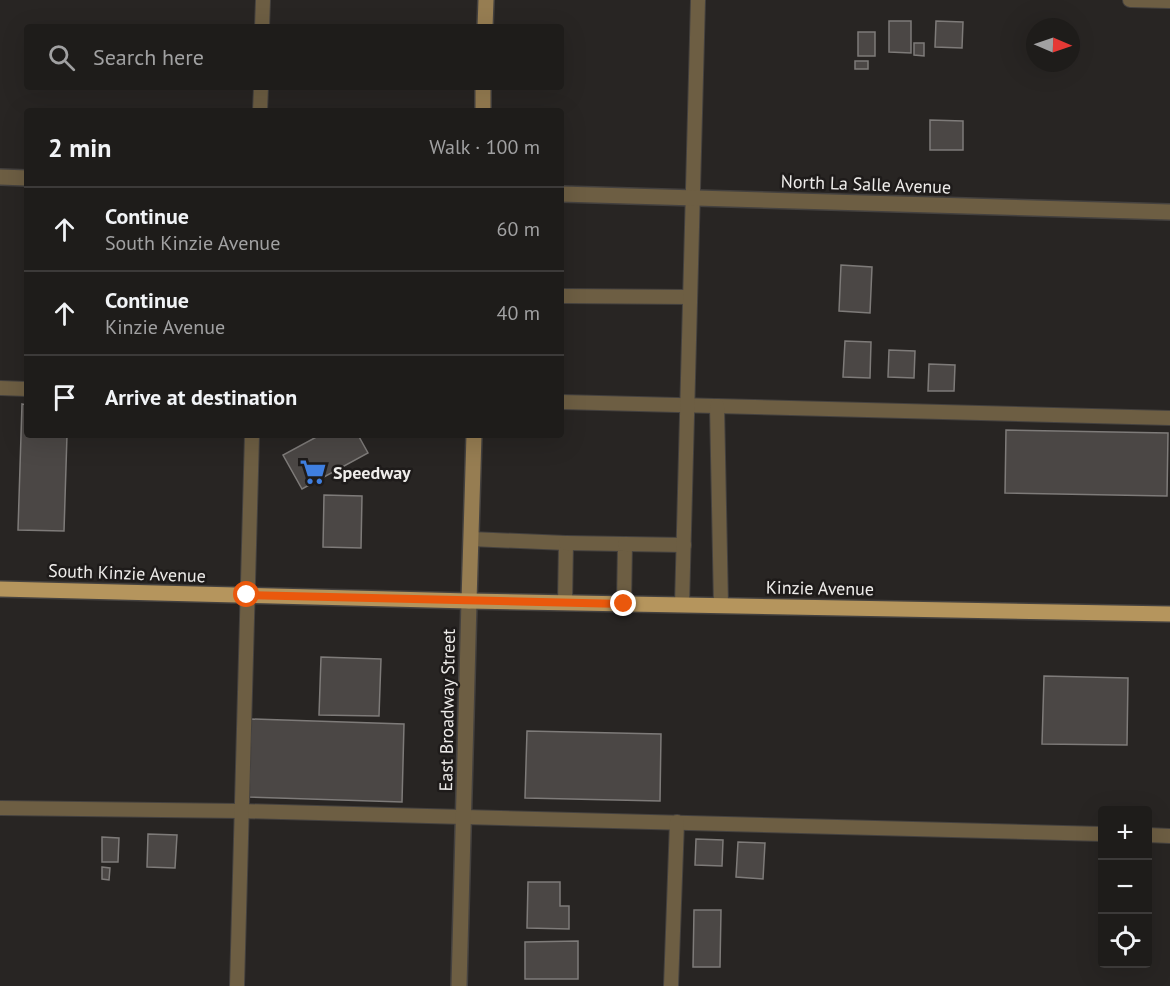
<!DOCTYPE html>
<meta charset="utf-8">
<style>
body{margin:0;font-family:"PT Sans",sans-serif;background:#262523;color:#f1f3f6}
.controls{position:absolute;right:18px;bottom:18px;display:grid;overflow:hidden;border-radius:6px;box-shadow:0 6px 24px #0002}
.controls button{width:54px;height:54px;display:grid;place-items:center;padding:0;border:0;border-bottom:2px solid #3c3a39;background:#1e1c1a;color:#f1f3f6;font:30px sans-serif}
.compass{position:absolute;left:1026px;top:18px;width:54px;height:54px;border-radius:50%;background:#1e1c1a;box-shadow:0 6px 24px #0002;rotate:92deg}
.stop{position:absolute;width:18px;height:18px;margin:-14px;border:4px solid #ea580c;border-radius:50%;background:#fff}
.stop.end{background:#ea580c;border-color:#fff;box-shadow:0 2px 6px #0008}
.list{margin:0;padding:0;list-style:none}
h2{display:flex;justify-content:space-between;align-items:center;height:78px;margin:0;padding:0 24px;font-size:26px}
h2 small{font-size:20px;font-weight:400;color:#a1a1a2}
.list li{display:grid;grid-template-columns:39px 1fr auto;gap:18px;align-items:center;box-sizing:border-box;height:84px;padding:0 24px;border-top:2px solid #3c3a39}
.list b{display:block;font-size:22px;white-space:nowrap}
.list p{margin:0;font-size:20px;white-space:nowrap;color:#a1a1a2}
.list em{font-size:20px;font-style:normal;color:#a1a1a2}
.icon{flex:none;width:33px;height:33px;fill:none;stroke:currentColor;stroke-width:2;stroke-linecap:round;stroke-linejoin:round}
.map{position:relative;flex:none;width:1170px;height:986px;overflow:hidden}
.search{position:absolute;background:#1e1c1a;box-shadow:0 6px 24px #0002;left:24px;top:24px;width:540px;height:66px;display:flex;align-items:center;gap:15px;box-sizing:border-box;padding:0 21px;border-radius:6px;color:#a1a1a2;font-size:22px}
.panel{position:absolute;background:#1e1c1a;box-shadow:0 6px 24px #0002;left:24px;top:108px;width:540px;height:330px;border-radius:6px}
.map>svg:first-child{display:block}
.building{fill:#4b4745;stroke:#7e7b79;stroke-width:1.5}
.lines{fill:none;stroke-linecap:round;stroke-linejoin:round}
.service-casing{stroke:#44413f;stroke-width:16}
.minor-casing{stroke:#44413f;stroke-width:18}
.secondary-casing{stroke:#44413f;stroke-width:18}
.primary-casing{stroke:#44413f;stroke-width:18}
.service{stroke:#6d5e43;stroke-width:14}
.minor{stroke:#6d5e43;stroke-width:15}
.secondary{stroke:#967d52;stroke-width:15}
.primary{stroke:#b5955d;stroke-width:15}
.route{stroke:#ea580c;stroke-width:8}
.labels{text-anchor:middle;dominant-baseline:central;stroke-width:5;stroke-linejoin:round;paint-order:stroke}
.street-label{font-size:18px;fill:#eeecea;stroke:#1e1b1a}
.poi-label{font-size:18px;font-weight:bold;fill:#eeecea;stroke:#1e1b1a;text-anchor:start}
</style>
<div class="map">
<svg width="1170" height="986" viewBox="0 0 1170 986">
<rect width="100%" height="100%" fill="#282523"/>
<g class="building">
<polygon points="889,21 911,21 911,53 889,52"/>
<polygon points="936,21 963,22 962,48 935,47"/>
<rect x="858" y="32" width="17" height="24"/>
<polygon points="914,43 924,43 924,56 914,55"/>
<rect x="855" y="61" width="13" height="8"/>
<polygon points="930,120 963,121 963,150 930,150"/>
<polygon points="841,265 872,267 870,313 839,311"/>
<polygon points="845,341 871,342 870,378 843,377"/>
<polygon points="889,350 915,351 914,378 888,377"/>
<polygon points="929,364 955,365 954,391 928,391"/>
<polygon points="22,404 27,405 27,435 67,435 64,531 18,530"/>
<polygon points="1006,430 1168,433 1167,496 1005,493"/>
<polygon points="320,435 358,435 368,453 302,489 283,455"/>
<polygon points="324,495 362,496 361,548 323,547"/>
<polygon points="321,657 381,659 379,716 319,715"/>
<polygon points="1044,676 1128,678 1127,745 1042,744"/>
<polygon points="251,719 404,724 402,802 249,797"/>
<polygon points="527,731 661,734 660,801 525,798"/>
<polygon points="148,834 177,835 175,868 147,867"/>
<polygon points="102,837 119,838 118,862 102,862"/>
<polygon points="696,839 723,840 722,866 695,865"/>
<polygon points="738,842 765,843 763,879 736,877"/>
<polygon points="102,867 110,868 109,880 102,879"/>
<polygon points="528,882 560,882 560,906 569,906 569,929 527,928"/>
<polygon points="694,910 721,910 720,967 693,967"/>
<polygon points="578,941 578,979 525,979 525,942"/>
</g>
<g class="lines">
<g class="service-casing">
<g id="service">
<polyline points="1130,0 1170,1"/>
<polyline points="262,27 263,0"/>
<polyline points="260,111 261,87"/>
<polyline points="561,296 690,297"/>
<polyline points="0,388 27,389"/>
<polyline points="561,402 1170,418"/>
<polyline points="717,406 721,606"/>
<polyline points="471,539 566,543 565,603"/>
<polyline points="566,543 625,544 624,604"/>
<polyline points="625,544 684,545"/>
<polyline points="682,605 698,0"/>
<polyline points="0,808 241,811 1102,834"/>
<polyline points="1148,835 1170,836"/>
<polyline points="237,986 252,435"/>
<polyline points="671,986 677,822"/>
</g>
</g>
<g class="minor-casing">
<g id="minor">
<polyline points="0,177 27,178"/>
<polyline points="561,194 1170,212"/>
<polyline points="459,986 469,601"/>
</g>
</g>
<g class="secondary-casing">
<g id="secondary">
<polyline points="485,27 486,0"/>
<polyline points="483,111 483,87"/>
<polyline points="469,601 474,435"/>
</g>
</g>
<g class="primary-casing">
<polyline id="primary" points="0,589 469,601 1170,614"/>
</g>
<use href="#service" class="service"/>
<use href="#minor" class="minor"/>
<use href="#secondary" class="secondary"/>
<use href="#primary" class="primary"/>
</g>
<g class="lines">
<polyline class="route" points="247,595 624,604"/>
</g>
<defs>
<g id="supermarket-bare" transform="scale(2.07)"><path d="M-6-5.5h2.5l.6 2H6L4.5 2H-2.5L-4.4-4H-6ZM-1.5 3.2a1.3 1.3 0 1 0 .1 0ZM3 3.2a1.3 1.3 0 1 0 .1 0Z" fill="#3f7fe0" stroke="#1e1b1a" stroke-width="2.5" paint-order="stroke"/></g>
</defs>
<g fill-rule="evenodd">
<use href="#supermarket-bare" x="313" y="472"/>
</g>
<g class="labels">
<g class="street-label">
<text transform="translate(866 184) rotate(2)">North La Salle Avenue</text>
<text transform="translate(127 573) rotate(2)">South Kinzie Avenue</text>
<text transform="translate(820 588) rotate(1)">Kinzie Avenue</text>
<text transform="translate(447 710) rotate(-89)">East Broadway Street</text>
</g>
<g class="poi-label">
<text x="333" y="472">Speedway</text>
</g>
</g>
</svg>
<div class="controls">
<button>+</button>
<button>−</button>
<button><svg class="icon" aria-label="locate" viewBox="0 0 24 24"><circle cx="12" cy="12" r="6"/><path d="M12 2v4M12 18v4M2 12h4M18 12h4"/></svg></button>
</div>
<svg class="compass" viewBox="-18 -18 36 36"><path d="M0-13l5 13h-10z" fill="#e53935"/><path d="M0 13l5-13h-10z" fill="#a1a1a2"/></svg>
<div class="stop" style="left:247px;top:595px"></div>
<div class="stop end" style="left:624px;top:604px"></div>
<div class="search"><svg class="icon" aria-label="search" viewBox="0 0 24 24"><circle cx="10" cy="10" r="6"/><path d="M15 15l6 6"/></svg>Search here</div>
<section class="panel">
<h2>2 min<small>Walk · 100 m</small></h2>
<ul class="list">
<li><svg class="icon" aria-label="ahead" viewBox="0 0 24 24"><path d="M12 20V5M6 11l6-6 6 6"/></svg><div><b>Continue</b><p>South Kinzie Avenue</p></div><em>60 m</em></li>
<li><svg class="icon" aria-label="ahead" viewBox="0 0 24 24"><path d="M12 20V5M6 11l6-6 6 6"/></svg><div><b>Continue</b><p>Kinzie Avenue</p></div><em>40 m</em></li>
<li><svg class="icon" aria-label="arrive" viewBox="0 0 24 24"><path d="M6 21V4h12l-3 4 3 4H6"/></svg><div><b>Arrive at destination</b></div></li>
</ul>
</section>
</div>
